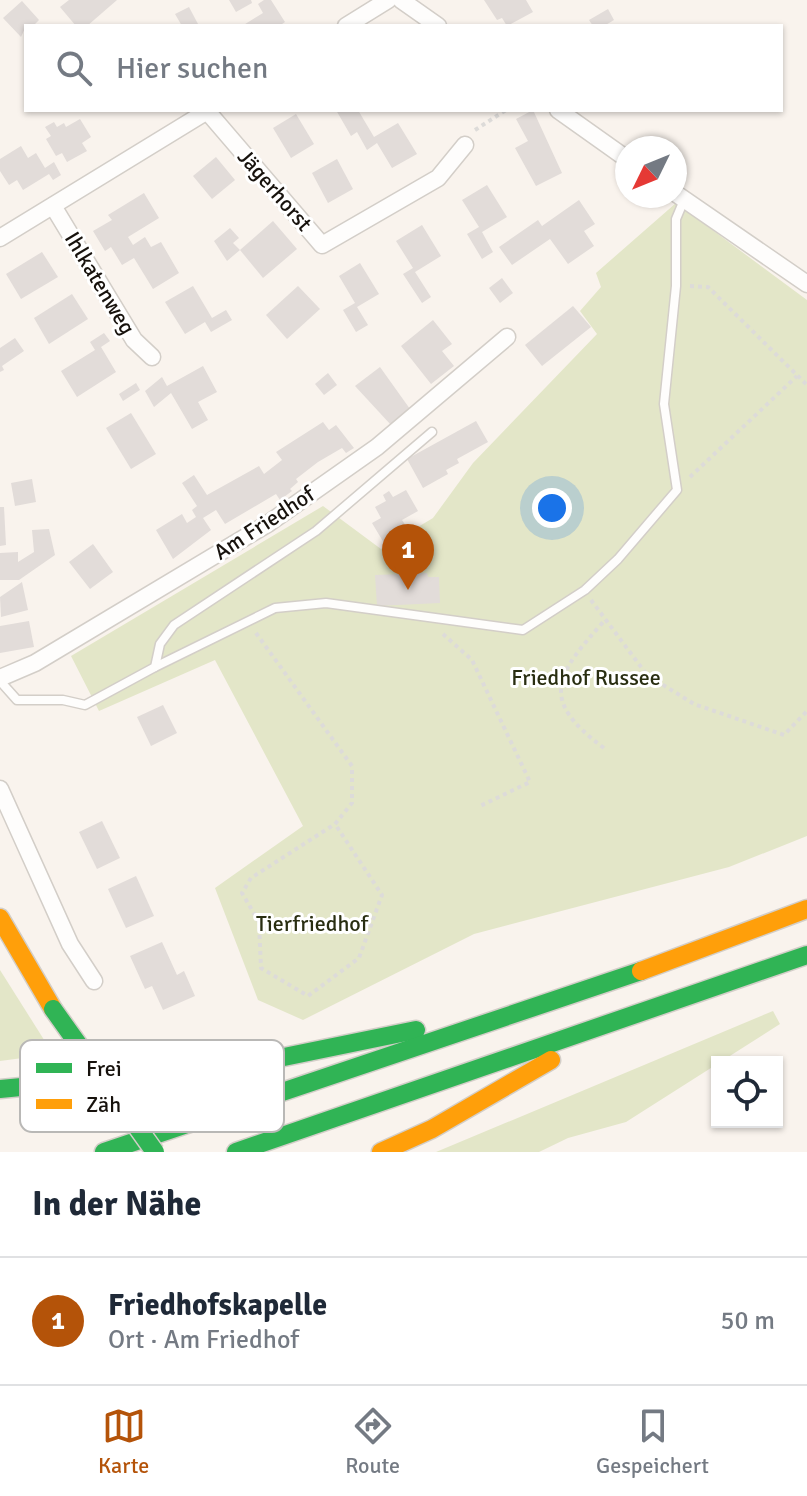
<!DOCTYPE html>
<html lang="de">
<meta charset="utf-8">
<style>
body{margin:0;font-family:Signika,sans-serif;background:#f2f2f3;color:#1f2937}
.controls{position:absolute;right:24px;bottom:24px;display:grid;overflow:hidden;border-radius:0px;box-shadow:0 2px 6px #0004}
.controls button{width:72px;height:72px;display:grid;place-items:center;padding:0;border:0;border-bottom:2px solid #e0e1e3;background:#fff;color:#1f2937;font:40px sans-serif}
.compass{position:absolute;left:615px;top:136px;width:72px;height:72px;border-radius:50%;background:#fff;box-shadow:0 2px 6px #0004;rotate:227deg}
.you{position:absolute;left:552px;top:508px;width:28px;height:28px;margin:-20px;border:6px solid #fff;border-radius:50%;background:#1a73e8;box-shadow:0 0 0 12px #1a73e833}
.badge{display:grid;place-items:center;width:52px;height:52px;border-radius:50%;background:#b45309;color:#fff;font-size:26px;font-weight:700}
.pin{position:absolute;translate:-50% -66px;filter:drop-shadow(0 2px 4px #0008)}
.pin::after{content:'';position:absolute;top:42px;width:28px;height:24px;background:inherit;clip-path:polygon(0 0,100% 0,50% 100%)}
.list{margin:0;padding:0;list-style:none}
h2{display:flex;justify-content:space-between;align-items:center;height:104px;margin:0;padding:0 32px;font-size:34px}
h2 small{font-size:26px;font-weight:400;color:#747a83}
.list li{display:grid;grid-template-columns:52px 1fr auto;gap:24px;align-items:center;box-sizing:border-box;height:128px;padding:0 32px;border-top:2px solid #e0e1e3}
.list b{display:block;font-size:30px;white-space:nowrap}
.list p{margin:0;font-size:26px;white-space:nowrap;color:#747a83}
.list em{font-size:26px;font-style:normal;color:#747a83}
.icon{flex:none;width:44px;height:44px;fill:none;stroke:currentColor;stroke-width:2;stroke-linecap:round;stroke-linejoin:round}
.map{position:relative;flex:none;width:807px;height:1152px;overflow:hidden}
.search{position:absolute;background:#fff;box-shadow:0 2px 6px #0004;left:24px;right:24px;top:24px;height:88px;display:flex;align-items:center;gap:20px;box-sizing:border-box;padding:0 28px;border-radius:0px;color:#747a83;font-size:30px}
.sheet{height:232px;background:#fff}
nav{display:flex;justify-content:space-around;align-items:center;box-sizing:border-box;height:112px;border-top:2px solid #e0e1e3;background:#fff;font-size:22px;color:#747a83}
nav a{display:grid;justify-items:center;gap:4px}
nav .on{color:#b45309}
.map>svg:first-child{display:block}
.green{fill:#e3e6c8}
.building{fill:#e2dcd9}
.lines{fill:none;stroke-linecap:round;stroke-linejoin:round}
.lane-casing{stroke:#d3cec8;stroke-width:11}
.street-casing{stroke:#d3cec8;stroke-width:19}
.fast-casing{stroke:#d3cec8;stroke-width:21}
.slow-casing{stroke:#d3cec8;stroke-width:21}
.path{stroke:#dddbd9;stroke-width:4;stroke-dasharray:4 4;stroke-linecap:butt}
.lane{stroke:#fefdfc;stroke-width:8}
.street{stroke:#fefdfc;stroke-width:16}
.fast{stroke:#30b455;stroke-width:18}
.slow{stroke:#ff9f0a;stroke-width:18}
.fast-bridge-casing{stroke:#d3cec8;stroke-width:21;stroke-linecap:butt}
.fast-bridge{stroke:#30b455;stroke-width:18}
.labels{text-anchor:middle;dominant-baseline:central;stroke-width:6;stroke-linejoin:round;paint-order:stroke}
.street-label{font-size:22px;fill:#17120d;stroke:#fff}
.park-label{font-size:22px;fill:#292e11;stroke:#fff}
.key{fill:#fff;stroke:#b9b8b6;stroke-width:2}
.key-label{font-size:22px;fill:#17120d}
</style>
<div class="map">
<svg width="807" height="1152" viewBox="0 0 807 1152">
<rect width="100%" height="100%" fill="#f9f3ed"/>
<g class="green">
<polygon points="676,203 807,300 807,836 729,867 474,934 303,1020 258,1000 215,888 303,826 215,660 99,711 71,656 323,506 381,549 433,518 473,463 597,334 580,311 601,287 596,273"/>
<polygon points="0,970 53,1054 0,1061"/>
<polygon points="773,1011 780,1024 626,1122 568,1138 539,1152 436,1152"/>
</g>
<g class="building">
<polygon points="69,0 117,0 87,26 76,26 60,7"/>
<polygon points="229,0 251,0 252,3 236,12"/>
<polygon points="264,0 271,0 285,22 279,26 242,26 263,13 258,4"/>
<polygon points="484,0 526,0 533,12 507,26 502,18 497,20"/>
<polygon points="22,1 39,20 33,26 26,26 21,37 3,18"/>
<polygon points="189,7 198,24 182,26 175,14"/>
<polygon points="608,9 614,20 604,26 593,26 589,20"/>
<polygon points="336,110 358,110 374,137 398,123 417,154 392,168 377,143 367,150 357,132 351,136"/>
<polygon points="533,110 562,173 536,186 515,148 528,141 516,119"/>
<polygon points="296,114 314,144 291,158 273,128"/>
<polygon points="80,119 91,137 82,143 87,151 67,162 62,153 56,156 46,139 51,136 45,127 54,122 57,127 64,123 66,127"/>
<polygon points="21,146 28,158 36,153 45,168 54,162 61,175 53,180 49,174 23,190 17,180 9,185 0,171 0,159"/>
<polygon points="216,157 235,180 212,199 193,176"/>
<polygon points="337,159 353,189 328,203 312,173"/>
<polygon points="487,185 507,217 482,232 493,252 482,259 467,234 479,227 462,200"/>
<polygon points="144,193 159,218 128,237 133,245 145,237 151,247 161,242 179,273 153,289 134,258 122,265 111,247 105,251 93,231 112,220 108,215"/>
<polygon points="579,200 595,224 584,231 594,246 568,264 550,239 512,265 499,247 538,220 542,226"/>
<polygon points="273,221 297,249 263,278 240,250"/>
<polygon points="422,225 441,256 415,272 431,297 422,303 403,274 413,268 396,241"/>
<polygon points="230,228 239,238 233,243 240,250 227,261 214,241"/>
<polygon points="42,252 58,277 21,299 6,274"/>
<polygon points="360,263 379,294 357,307 368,325 356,332 343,310 355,303 339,276"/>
<polygon points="502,278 513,293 500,303 489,288"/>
<polygon points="193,286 212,318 226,310 232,320 211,332 205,322 185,334 165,302"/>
<polygon points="298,286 320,309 287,339 266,315"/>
<polygon points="72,294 88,319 49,344 34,318"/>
<polygon points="573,306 591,327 542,366 525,345"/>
<polygon points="433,320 452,344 442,351 454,366 431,384 401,346"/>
<polygon points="104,333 110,341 101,347 116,372 77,397 61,371 95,350 90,342"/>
<polygon points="15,338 24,351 2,366 4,370 0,372 0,348"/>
<polygon points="203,366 217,392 198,402 208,420 192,429 171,393 154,407 145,391 162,377 167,386"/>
<polygon points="380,367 410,409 391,425 355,386"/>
<polygon points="328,373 337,385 324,395 315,384"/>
<polygon points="136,383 140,390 123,401 119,394"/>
<polygon points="131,413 156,454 131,469 106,428"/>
<polygon points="476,421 488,442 457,459 459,463 446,470 448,474 423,488 407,459"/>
<polygon points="323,422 329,430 336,425 354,448 346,453 342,448 318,462 296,479 298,482 290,489 292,491 280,500 276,494 225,524 216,510 203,518 211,530 173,559 156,530 182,514 187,523 196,517 192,510 197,506 182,483 194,475 207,495 259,466 264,474 282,460 276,452"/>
<polygon points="32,479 36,502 15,506 11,483"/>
<polygon points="406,490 418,511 402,520 408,529 384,543 372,523 381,518 375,507 386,501 383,495 389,491 393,497"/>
<polygon points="0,507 4,507 6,545 0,546"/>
<polygon points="49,529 55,555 19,580 0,580 0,553 18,552 18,562 34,552 32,530"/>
<polygon points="93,544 113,572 90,589 69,562"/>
<polygon points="427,573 428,577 439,577 440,603 377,606 375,575"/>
<polygon points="22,582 28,610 1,617 0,597"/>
<polygon points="29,621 34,647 0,653 0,626"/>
<polygon points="163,705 177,733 151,746 137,717"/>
<polygon points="102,821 120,858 97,869 79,832"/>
<polygon points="136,876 154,916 126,928 108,889"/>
<polygon points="162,942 177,975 184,971 195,996 163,1010 152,986 145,989 130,956"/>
</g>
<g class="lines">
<g class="lane-casing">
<g id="lane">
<polyline points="155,667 275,608 326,603 523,630 585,590 618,559 677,490 664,404 676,286 676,219 684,200"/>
<polyline points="0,681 17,700 63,700 85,705 155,667 160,644 174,625 316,531 432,432"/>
</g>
</g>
<g class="street-casing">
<g id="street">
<polyline points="401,0 438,26"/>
<polyline points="346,26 388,0"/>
<polyline points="558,110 627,159"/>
<polyline points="207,111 322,245 438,178 465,145"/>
<polyline points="675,193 807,284"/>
<polyline points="53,206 134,340 152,357"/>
<polyline points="0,238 209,110"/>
<polyline points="0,678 35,663 269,523 377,447 507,337"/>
<polyline points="0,789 70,944 94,981"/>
</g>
</g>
<g class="fast-casing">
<g id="fast">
<polyline points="0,1089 240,1066 416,1030"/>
<polyline points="104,1152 641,971"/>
<polyline points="236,1152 807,955"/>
</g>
</g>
<g class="slow-casing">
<g id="slow">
<polyline points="0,918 53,1009"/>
<polyline points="641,971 807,909"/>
<polyline points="381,1152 432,1129 551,1060"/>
</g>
</g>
<g class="path">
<polyline points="475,130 506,110"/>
<polyline points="690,286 708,287 807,385"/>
<polyline points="690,477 797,376"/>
<polyline points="591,600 647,675 694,704 784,735 807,711"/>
<polyline points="256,633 352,766 352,803 335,824 251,878 242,893 259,922 261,968 308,996 359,958 382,895 335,824"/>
<polyline points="443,634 472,660 530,782 478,807"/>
<path d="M604 748C536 698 558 673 605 620"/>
</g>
<use href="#lane" class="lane"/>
<use href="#street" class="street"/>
<use href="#fast" class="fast"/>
<use href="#slow" class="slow"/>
<g class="fast-bridge-casing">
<polyline id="fast-bridge" points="53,1009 155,1152"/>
</g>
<use href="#fast-bridge" class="fast-bridge"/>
</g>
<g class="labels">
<g class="street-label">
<text transform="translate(275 190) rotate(49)">Jägerhorst</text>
<text transform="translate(100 283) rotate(59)">Ihlkatenweg</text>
<text transform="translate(264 523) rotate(-33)">Am Friedhof</text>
</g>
<g class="park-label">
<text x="586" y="677">Friedhof Russee</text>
<text x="312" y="923">Tierfriedhof</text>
</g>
</g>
<rect x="20" y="1040" width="264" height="92" rx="12" class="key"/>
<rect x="36" y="1063" width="36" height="10" fill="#30b455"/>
<rect x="36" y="1099" width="36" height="10" fill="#ff9f0a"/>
<g class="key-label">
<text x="86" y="1076">Frei</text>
<text x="86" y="1112">Zäh</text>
</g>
</svg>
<div class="controls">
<button><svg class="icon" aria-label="locate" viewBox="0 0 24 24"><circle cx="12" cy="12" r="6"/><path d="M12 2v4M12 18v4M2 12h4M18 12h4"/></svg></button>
</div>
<svg class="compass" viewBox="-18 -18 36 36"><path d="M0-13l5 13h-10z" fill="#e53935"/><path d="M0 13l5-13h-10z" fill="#747a83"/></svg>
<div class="you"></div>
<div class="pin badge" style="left:408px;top:590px">1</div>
<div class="search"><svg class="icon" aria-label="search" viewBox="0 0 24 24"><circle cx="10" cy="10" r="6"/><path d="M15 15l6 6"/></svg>Hier suchen</div>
</div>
<section class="sheet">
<h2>In der Nähe<small></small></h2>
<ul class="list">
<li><span class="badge">1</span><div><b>Friedhofskapelle</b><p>Ort · Am Friedhof</p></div><em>50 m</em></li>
</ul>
</section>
<nav>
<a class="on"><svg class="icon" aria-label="map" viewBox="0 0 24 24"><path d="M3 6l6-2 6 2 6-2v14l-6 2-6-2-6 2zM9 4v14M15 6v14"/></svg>Karte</a>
<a><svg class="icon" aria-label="directions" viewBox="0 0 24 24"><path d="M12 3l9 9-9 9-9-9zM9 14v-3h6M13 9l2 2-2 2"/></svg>Route</a>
<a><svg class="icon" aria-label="saved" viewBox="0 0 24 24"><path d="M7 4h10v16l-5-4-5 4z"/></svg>Gespeichert</a>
</nav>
